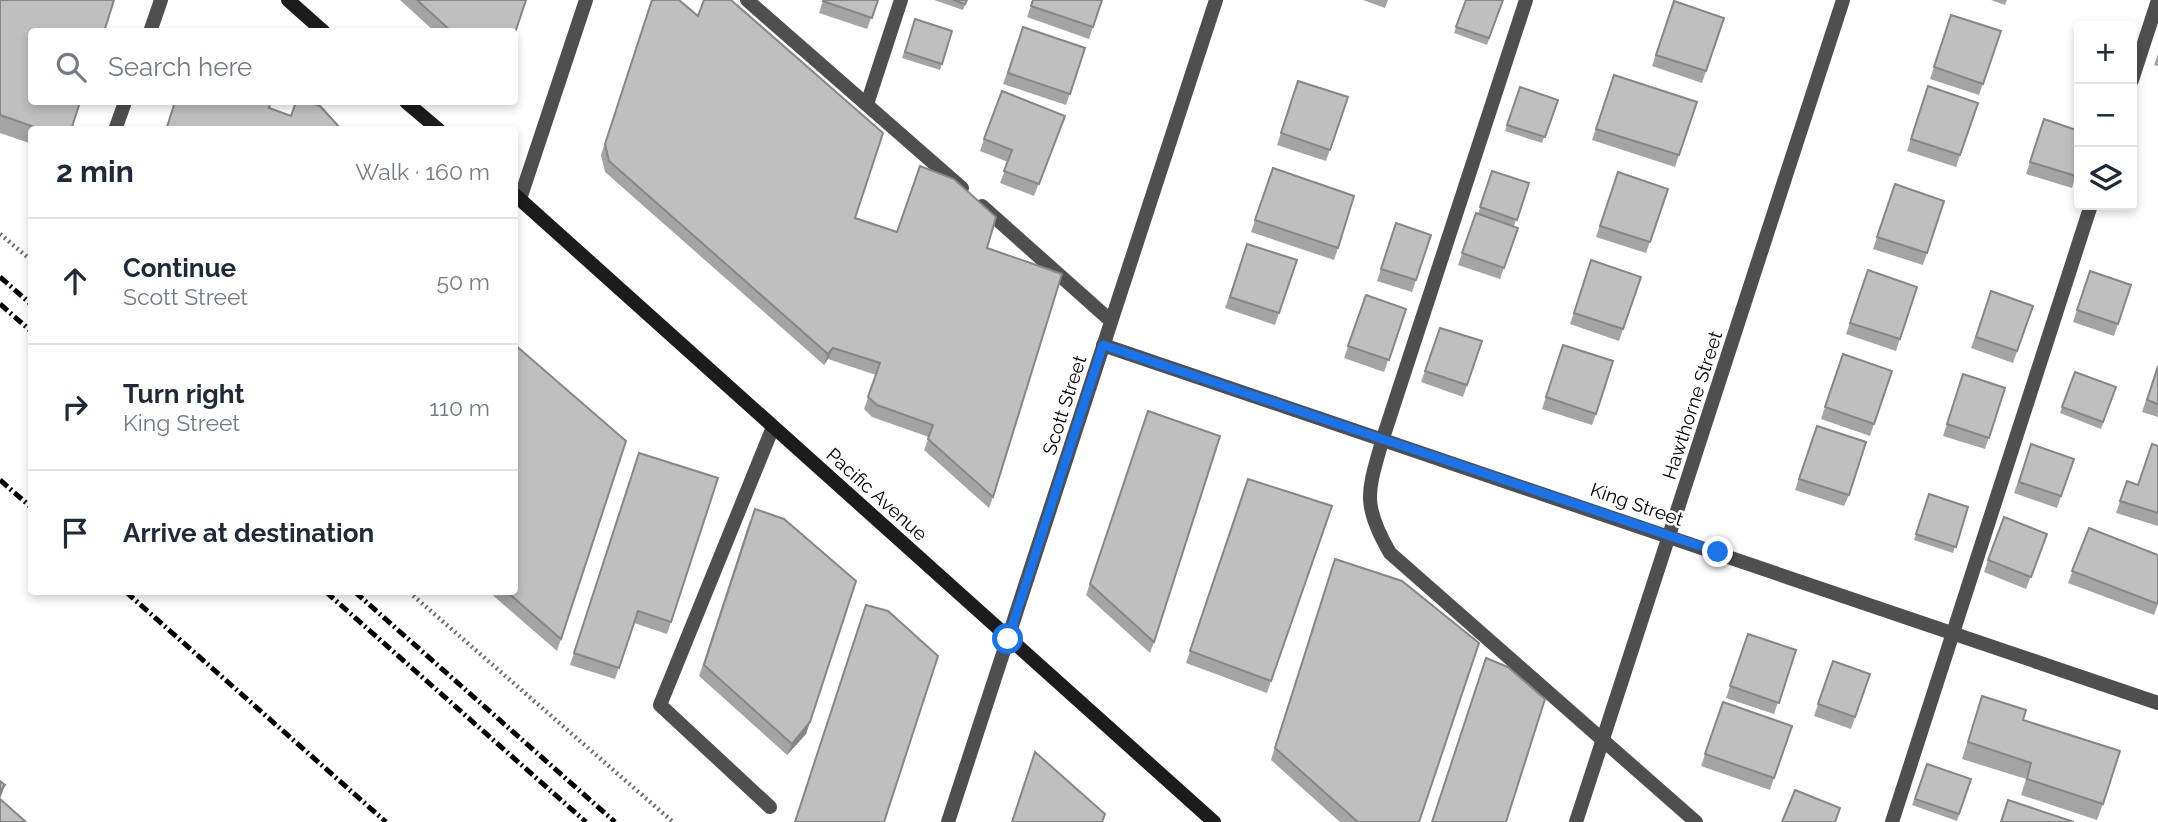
<!DOCTYPE html>
<meta charset="utf-8">
<style>
body{margin:0;font-family:Raleway,sans-serif;background:#f2f2f3;color:#1f2937}
.controls{position:absolute;right:21px;top:21px;display:grid;overflow:hidden;border-radius:7px;box-shadow:0 4px 10px #0003}
.controls button{width:63px;height:63px;display:grid;place-items:center;padding:0;border:0;border-bottom:2px solid #e0e1e3;background:#fff;color:#1f2937;font:35px sans-serif}
.stop{position:absolute;width:21px;height:21px;margin:-16px;border:5px solid #1a73e8;border-radius:50%;background:#fff}
.stop.end{background:#1a73e8;border-color:#fff;box-shadow:0 2px 7px #0008}
.list{margin:0;padding:0;list-style:none}
h2{display:flex;justify-content:space-between;align-items:center;height:91px;margin:0;padding:0 28px;font-size:30px}
h2 small{font-size:23px;font-weight:400;color:#747a83}
.list li{display:grid;grid-template-columns:46px 1fr auto;gap:21px;align-items:center;box-sizing:border-box;height:126px;padding:0 28px;border-top:2px solid #e0e1e3}
.list b{display:block;font-size:26px;white-space:nowrap}
.list p{margin:0;font-size:23px;white-space:nowrap;color:#747a83}
.list em{font-size:23px;font-style:normal;color:#747a83}
.icon{flex:none;width:38px;height:38px;fill:none;stroke:currentColor;stroke-width:2;stroke-linecap:round;stroke-linejoin:round}
.map{position:relative;flex:none;width:2158px;height:822px;overflow:hidden}
.search{position:absolute;background:#fff;box-shadow:0 4px 10px #0003;left:28px;top:28px;width:490px;height:77px;display:flex;align-items:center;gap:18px;box-sizing:border-box;padding:0 24px;border-radius:7px;color:#747a83;font-size:26px}
.panel{position:absolute;background:#fff;box-shadow:0 4px 10px #0003;left:28px;top:126px;width:490px;height:469px;border-radius:7px}
.map>svg:first-child{display:block}
.lines{fill:none;stroke-linecap:round;stroke-linejoin:round}
.path{stroke:#717171;stroke-width:4.5;stroke-dasharray:2 3.5;stroke-linecap:butt}
.lane{stroke:#4f4f4f;stroke-width:14}
.street{stroke:#4f4f4f;stroke-width:14}
.secondary{stroke:#1c1c1c;stroke-width:14}
.rail{stroke:#000;stroke-width:5;stroke-dasharray:10 3.5 2 3.5;stroke-linecap:butt}
.wall{fill:#a4a4a4}
.shaded-wall{fill:#868686}
.building{fill:#bfbfbf;stroke:#868686;stroke-width:2}
.route{stroke:#1a73e8;stroke-width:9}
.labels{text-anchor:middle;dominant-baseline:central;stroke-width:5;stroke-linejoin:round;paint-order:stroke}
.street-label{font-size:19px;fill:#000;stroke:#fff}
</style>
<div class="map">
<svg width="2158" height="822" viewBox="0 0 2158 822">
<rect width="100%" height="100%" fill="#fff"/>
<g class="lines">
<g class="path">
<polyline points="0,234 32,261"/>
<polyline points="409,592 673,822"/>
</g>
<g class="lane">
<polyline points="747,0 962,188"/>
<path d="M1526 0 1383 438C1368 491 1361 503 1390 553L1696 822"/>
<polyline points="150,32 161,0"/>
<polyline points="2132,80 2158,0"/>
<polyline points="867,104 901,0"/>
<polyline points="115,130 125,102"/>
<polyline points="982,206 1111,321"/>
<polyline points="770,807 660,705 773,427"/>
<polyline points="1892,822 2091,205"/>
</g>
<g class="street">
<polyline points="520,199 586,0"/>
<polyline points="1103,345 2158,703"/>
<polyline points="948,822 1216,0"/>
<polyline points="1576,822 1843,0"/>
</g>
<g class="secondary">
<polyline points="288,0 324,32"/>
<polyline points="406,102 439,130"/>
<polyline points="514,194 1214,822"/>
</g>
<g class="rail">
<polyline points="0,277 32,305"/>
<polyline points="0,304 32,332"/>
<polyline points="0,480 32,508"/>
<polyline points="126,592 386,822"/>
<polyline points="326,592 586,822"/>
<polyline points="355,592 615,822"/>
</g>
</g>
<g class="wall">
<polygon points="0,0 71,130 32,130 32,144 0,133"/>
<polygon points="400,0 526,0 514,32 435,32"/>
<polygon points="652,0 855,218 896,232 987,248 993,497 989,508 924,450 929,437 872,417 864,409 876,375 828,359 824,365 605,172 601,155"/>
<polygon points="823,0 878,0 867,29 819,13"/>
<polygon points="934,0 967,0 963,10"/>
<polygon points="1033,0 1102,0 1089,39 1027,17"/>
<polygon points="1363,0 1388,0 1385,8"/>
<polygon points="1466,0 1503,0 1487,45 1454,33"/>
<polygon points="1991,0 2007,0 2005,5"/>
<polygon points="1674,1 1724,18 1702,83 1652,66"/>
<polygon points="1951,15 2001,31 1979,95 1930,79"/>
<polygon points="915,19 952,31 940,70 902,58"/>
<polygon points="1023,27 1085,48 1066,105 1003,84"/>
<polygon points="2158,54 2158,66 2154,65"/>
<polygon points="1298,81 1348,97 1326,161 1277,145"/>
<polygon points="1520,87 1558,100 1542,143 1505,131"/>
<polygon points="1610,87 1679,155 1675,167 1592,140"/>
<polygon points="1924,98 1978,103 1956,167 1907,151"/>
<polygon points="1065,116 1034,196 1000,183 1008,162 980,151 984,139"/>
<polygon points="2044,119 2079,165 2072,188 2026,174"/>
<polygon points="1273,168 1338,248 1334,260 1251,232"/>
<polygon points="1492,171 1529,183 1514,226 1478,214"/>
<polygon points="1618,172 1668,189 1646,253 1596,237"/>
<polygon points="1895,184 1944,201 1923,265 1873,249"/>
<polygon points="1476,213 1518,228 1500,279 1458,265"/>
<polygon points="1396,223 1431,235 1412,292 1377,281"/>
<polygon points="1247,244 1297,260 1275,325 1225,308"/>
<polygon points="1868,270 1917,287 1896,351 1846,334"/>
<polygon points="2090,271 2131,285 2114,336 2073,322"/>
<polygon points="1587,272 1641,277 1619,341 1570,324"/>
<polygon points="1991,291 2033,306 2013,363 1971,348"/>
<polygon points="1366,295 1406,309 1384,372 1344,358"/>
<polygon points="1440,328 1482,341 1463,397 1421,382"/>
<polygon points="1843,354 1874,424 1870,436 1821,419"/>
<polygon points="1559,356 1596,414 1592,425 1542,409"/>
<polygon points="2158,365 2158,417 2142,412"/>
<polygon points="2075,372 2116,387 2101,429 2060,413"/>
<polygon points="1963,374 2005,388 1985,449 1943,436"/>
<polygon points="1148,411 1154,642 1150,653 1086,595"/>
<polygon points="1817,426 1849,495 1844,506 1795,490"/>
<polygon points="2031,444 2074,459 2057,508 2014,493"/>
<polygon points="2158,446 2158,526 2116,513 2127,481 2138,485"/>
<polygon points="635,464 671,622 667,634 634,623 615,679 570,665"/>
<polygon points="1248,479 1271,681 1267,693 1186,663"/>
<polygon points="1929,494 1968,507 1953,553 1914,540"/>
<polygon points="750,520 810,722 806,734 787,755 699,676"/>
<polygon points="2089,528 2158,604 2154,615 2068,583"/>
<polygon points="2047,534 2026,589 1984,572 1988,560"/>
<polygon points="1335,559 1419,822 1340,822 1271,760"/>
<polygon points="489,592 514,592 561,639 557,651"/>
<polygon points="1748,634 1796,650 1774,714 1726,698"/>
<polygon points="1833,661 1870,674 1851,729 1814,716"/>
<polygon points="1982,696 2023,720 2103,804 2097,820 2021,795 2026,779 1962,759"/>
<polygon points="1723,702 1774,778 1770,790 1701,766"/>
<polygon points="1927,764 1971,779 1957,821 1912,805"/>
</g>
<g class="shaded-wall">
<polygon points="833,348 828,359 824,365 828,354"/>
<polygon points="810,722 806,734 787,755 792,744"/>
<polygon points="5,785 0,799 0,791"/>
</g>
<g class="building">
<polygon points="0,0 114,0 104,32 32,32 32,102 80,102 71,130 43,130 0,115"/>
<polygon points="417,0 526,0 514,36 514,32 452,32"/>
<polygon points="652,0 679,0 698,16 704,0 731,0 883,133 855,218 897,232 920,166 954,179 996,217 987,248 1062,274 993,497 928,439 933,425 877,405 868,397 880,363 833,348 828,354 609,161 605,144"/>
<polygon points="824,0 878,0 872,18 823,1"/>
<polygon points="953,0 967,0 965,4"/>
<polygon points="1033,0 1102,0 1093,27 1031,6"/>
<polygon points="1466,0 1503,0 1489,38 1456,27"/>
<polygon points="1674,1 1724,18 1706,71 1656,55"/>
<polygon points="1951,15 2001,31 1983,84 1934,67"/>
<polygon points="915,19 952,31 942,64 905,52"/>
<polygon points="1023,27 1085,48 1070,94 1008,73"/>
<polygon points="1614,75 1697,102 1679,155 1596,129"/>
<polygon points="1298,81 1348,97 1330,150 1281,133"/>
<polygon points="1928,86 1978,103 1960,155 1911,139"/>
<polygon points="1520,87 1558,100 1545,137 1507,125"/>
<polygon points="1002,91 1065,116 1039,184 1004,171 1012,150 984,139"/>
<polygon points="175,102 271,102 269,108 291,116 296,102 307,102 320,106 342,130 166,130"/>
<polygon points="2044,119 2079,131 2079,165 2076,176 2030,162"/>
<polygon points="1273,168 1354,196 1338,248 1255,220"/>
<polygon points="1492,171 1529,183 1517,220 1480,207"/>
<polygon points="1618,172 1668,189 1650,242 1600,226"/>
<polygon points="1895,184 1944,201 1927,253 1877,237"/>
<polygon points="1476,213 1518,228 1504,268 1462,253"/>
<polygon points="1396,223 1431,235 1416,280 1381,269"/>
<polygon points="1247,244 1297,260 1279,313 1230,297"/>
<polygon points="1591,260 1641,277 1623,329 1574,313"/>
<polygon points="1868,270 1917,287 1900,339 1850,323"/>
<polygon points="2090,271 2131,285 2118,324 2077,310"/>
<polygon points="1991,291 2033,306 2017,351 1976,337"/>
<polygon points="1366,295 1406,309 1389,360 1348,346"/>
<polygon points="1440,328 1482,341 1467,385 1425,371"/>
<polygon points="514,344 626,441 561,639 507,592 514,592"/>
<polygon points="1563,345 1613,361 1596,414 1546,397"/>
<polygon points="1843,354 1892,371 1874,424 1825,407"/>
<polygon points="2158,366 2158,404 2147,400"/>
<polygon points="2075,372 2116,387 2103,422 2062,407"/>
<polygon points="1963,374 2005,388 1989,438 1947,424"/>
<polygon points="1148,411 1220,436 1154,642 1090,584"/>
<polygon points="1817,426 1866,442 1849,495 1799,479"/>
<polygon points="2031,444 2074,459 2061,496 2019,482"/>
<polygon points="2152,444 2158,446 2158,513 2120,501 2127,481 2138,485"/>
<polygon points="639,453 718,478 671,622 638,611 619,668 574,653"/>
<polygon points="1248,479 1332,506 1271,681 1190,651"/>
<polygon points="1929,494 1968,507 1956,547 1916,534"/>
<polygon points="755,509 784,519 856,581 810,722 792,744 704,665"/>
<polygon points="2004,517 2047,534 2031,577 1988,560"/>
<polygon points="2089,528 2158,555 2158,604 2072,571"/>
<polygon points="1335,559 1402,581 1479,643 1419,822 1358,822 1275,748"/>
<polygon points="866,605 888,611 938,656 884,822 795,822"/>
<polygon points="1748,634 1796,650 1779,703 1730,686"/>
<polygon points="1486,658 1508,667 1545,699 1506,822 1432,822"/>
<polygon points="1833,661 1870,674 1855,717 1818,704"/>
<polygon points="1982,696 2026,710 2023,720 2120,751 2103,804 2027,779 2031,763 1968,742"/>
<polygon points="1723,702 1792,726 1774,778 1705,754"/>
<polygon points="1035,752 1105,814 1102,822 1012,822"/>
<polygon points="1927,764 1971,779 1959,814 1915,799"/>
<polygon points="0,781 5,785 0,791"/>
<polygon points="1795,790 1840,808 1835,822 1782,822"/>
<polygon points="0,799 26,822 0,822"/>
<polygon points="2008,800 2074,822 2001,822"/>
</g>
<g class="lines">
<polyline class="route" points="1008,639 1103,345 1718,552"/>
</g>
<g class="labels">
<g class="street-label">
<text transform="translate(1064 405) rotate(-72)">Scott Street</text>
<text transform="translate(1692 405) rotate(-72)">Hawthorne Street</text>
<text transform="translate(877 494) rotate(42)">Pacific Avenue</text>
<text transform="translate(1637 504) rotate(19)">King Street</text>
</g>
</g>
</svg>
<div class="controls">
<button>+</button>
<button>−</button>
<button><svg class="icon" aria-label="layers" viewBox="0 0 24 24"><path d="M12 4l9 5-9 5-9-5zM3 14l9 5 9-5"/></svg></button>
</div>
<div class="stop" style="left:1008px;top:639px"></div>
<div class="stop end" style="left:1718px;top:552px"></div>
<div class="search"><svg class="icon" aria-label="search" viewBox="0 0 24 24"><circle cx="10" cy="10" r="6"/><path d="M15 15l6 6"/></svg>Search here</div>
<section class="panel">
<h2>2 min<small>Walk · 160 m</small></h2>
<ul class="list">
<li><svg class="icon" aria-label="ahead" viewBox="0 0 24 24"><path d="M12 20V5M6 11l6-6 6 6"/></svg><div><b>Continue</b><p>Scott Street</p></div><em>50 m</em></li>
<li><svg class="icon" aria-label="right" viewBox="0 0 24 24"><path d="M7 20v-9h11M14 6l5 5-5 5"/></svg><div><b>Turn right</b><p>King Street</p></div><em>110 m</em></li>
<li><svg class="icon" aria-label="arrive" viewBox="0 0 24 24"><path d="M6 21V4h12l-3 4 3 4H6"/></svg><div><b>Arrive at destination</b></div></li>
</ul>
</section>
</div>
